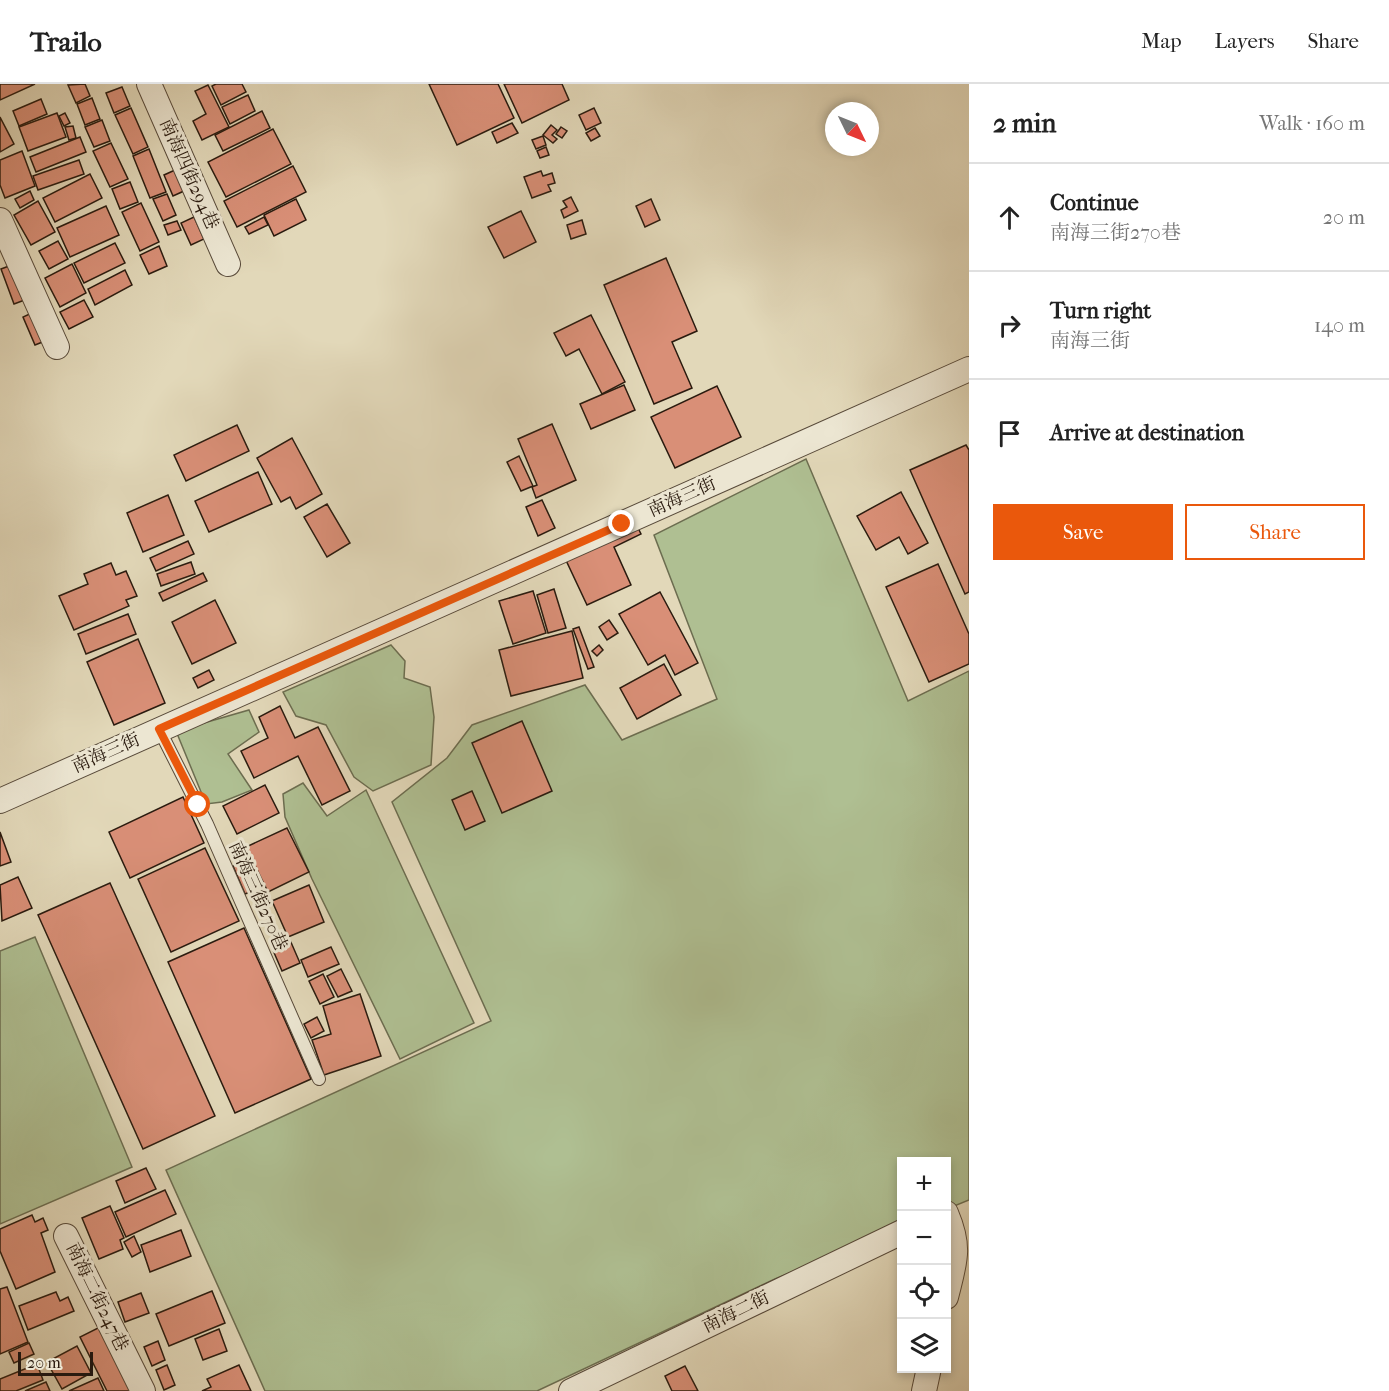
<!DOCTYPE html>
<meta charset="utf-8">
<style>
body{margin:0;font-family:"IM FELL French Canon","Noto Serif TC",serif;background:#f6f6f6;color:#222}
.controls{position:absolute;right:18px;bottom:18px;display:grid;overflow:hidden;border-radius:0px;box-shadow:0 3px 9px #0003}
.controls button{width:54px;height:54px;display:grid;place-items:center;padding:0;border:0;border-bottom:2px solid #e0e0e0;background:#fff;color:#222;font:30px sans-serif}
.compass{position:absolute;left:825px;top:18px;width:54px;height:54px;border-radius:50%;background:#fff;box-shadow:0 3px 9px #0003;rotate:133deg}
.scale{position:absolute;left:18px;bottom:15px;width:75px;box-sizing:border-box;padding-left:6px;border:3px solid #2a1b0f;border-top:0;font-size:16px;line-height:21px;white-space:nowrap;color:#2a1b0f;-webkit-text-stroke:4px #ece6d2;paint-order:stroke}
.stop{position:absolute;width:18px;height:18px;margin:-14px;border:4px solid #ea580c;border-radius:50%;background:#fff}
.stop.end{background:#ea580c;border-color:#fff;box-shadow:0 2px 6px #0008}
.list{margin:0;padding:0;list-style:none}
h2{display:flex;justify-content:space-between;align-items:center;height:78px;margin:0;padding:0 24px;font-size:26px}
h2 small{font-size:20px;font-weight:400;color:#767676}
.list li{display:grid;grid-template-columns:39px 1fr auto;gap:18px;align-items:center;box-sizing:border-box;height:108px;padding:0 24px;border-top:2px solid #e0e0e0}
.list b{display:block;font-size:22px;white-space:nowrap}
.list p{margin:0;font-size:20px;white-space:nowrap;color:#767676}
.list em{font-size:20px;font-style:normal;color:#767676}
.actions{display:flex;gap:12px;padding:18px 24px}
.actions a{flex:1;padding:14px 0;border:2px solid #ea580c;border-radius:0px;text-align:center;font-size:21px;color:#ea580c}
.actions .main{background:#ea580c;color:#fff}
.icon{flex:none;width:33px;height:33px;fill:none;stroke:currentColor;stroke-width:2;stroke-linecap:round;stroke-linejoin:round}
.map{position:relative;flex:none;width:969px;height:1307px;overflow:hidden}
header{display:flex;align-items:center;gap:36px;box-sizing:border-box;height:84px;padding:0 30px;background:#fff;border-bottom:2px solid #e0e0e0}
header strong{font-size:28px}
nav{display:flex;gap:33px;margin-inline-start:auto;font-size:21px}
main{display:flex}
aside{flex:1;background:#fff}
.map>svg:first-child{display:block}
.green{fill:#afbf92;stroke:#6c6d50;stroke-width:1.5}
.building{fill:#d98f77;stroke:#2a1b0f;stroke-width:1.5}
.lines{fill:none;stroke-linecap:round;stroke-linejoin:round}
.lane-casing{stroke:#584a3a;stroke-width:14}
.street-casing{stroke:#584a3a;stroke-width:26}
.lane{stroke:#ece6d2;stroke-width:12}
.street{stroke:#ece6d2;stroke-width:24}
.route{stroke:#ea580c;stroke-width:8}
.labels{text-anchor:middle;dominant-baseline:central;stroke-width:6;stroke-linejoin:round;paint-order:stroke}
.street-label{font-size:18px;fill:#2a1b0f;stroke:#ece6d2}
</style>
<header>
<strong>Trailo</strong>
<nav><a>Map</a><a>Layers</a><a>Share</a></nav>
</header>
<main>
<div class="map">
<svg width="969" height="1307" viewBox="0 0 969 1307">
<rect width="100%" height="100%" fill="#e2d8b9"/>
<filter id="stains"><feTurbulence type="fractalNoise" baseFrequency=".00333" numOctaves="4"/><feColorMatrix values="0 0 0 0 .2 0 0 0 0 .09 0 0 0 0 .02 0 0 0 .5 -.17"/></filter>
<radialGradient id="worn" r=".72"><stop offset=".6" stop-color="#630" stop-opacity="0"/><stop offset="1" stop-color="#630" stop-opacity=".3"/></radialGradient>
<g class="green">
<polygon points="806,375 908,617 969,587 969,1116 947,1125 946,1078 902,1078 901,1143 775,1195 537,1307 265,1307 166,1086 491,937 392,718 447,674 472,641 585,601 622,656 717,615 654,451"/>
<polygon points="391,561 405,577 404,594 430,603 434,633 431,681 373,707 354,693 326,641 296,632 283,608"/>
<polygon points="249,626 259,648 228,670 252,706 222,718 206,720 176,647"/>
<polygon points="303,699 327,732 366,706 474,939 400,975 312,795 285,733 283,710"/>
<polygon points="35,853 132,1083 0,1140 0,867"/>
</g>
<g class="building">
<polygon points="0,0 35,0 0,16"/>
<polygon points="85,0 90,12 76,19 68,1"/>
<polygon points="216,0 242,0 246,8 221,21 212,2"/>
<polygon points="429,0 498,0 514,34 457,61"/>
<polygon points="504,0 562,0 569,16 522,39"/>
<polygon points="208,1 229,43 202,56 193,37 206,30 195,7"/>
<polygon points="122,3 130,22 114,29 106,9"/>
<polygon points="248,11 255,27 230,40 222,23"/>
<polygon points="92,14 100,35 85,41 77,20"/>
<polygon points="41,15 47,30 19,42 13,27"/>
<polygon points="131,24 148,63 133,70 115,31"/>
<polygon points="594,24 601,39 586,46 579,31"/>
<polygon points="262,27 270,44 223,67 215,51"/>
<polygon points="57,29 66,53 28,67 19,43"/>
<polygon points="65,29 70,39 64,42 59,32"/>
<polygon points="0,33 14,60 0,68"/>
<polygon points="102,36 110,57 94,63 85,43"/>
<polygon points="512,39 518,49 497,59 492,48"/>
<polygon points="551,41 557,46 552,51 557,55 553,59 543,51"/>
<polygon points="73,42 76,54 69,56 65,43"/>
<polygon points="561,43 567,47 562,54 556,50"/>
<polygon points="595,44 600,52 591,57 586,49"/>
<polygon points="273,45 291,80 226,113 208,78"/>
<polygon points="543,52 546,61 536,65 532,56"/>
<polygon points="80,53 86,68 36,88 30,73"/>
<polygon points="111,59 128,95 110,103 93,67"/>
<polygon points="546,63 549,71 540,74 537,67"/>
<polygon points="149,65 166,108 150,114 133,72"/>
<polygon points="22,67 35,102 5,114 0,101 0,76"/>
<polygon points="79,76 84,90 38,106 33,92"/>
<polygon points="293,82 306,108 237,143 224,117"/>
<polygon points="175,86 184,107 173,112 164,91"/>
<polygon points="541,87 543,92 552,89 555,99 548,101 551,107 532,114 524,93"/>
<polygon points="90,90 102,114 55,138 43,114"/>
<polygon points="130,98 138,118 120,125 112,105"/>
<polygon points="30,107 34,116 20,124 15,115"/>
<polygon points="167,110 176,131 163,137 153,115"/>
<polygon points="571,113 578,127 564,134 561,126 567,123 563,117"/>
<polygon points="296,115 306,136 274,152 264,131"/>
<polygon points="651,115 660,136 645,143 636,122"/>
<polygon points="38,117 55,148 31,161 14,131"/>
<polygon points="141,119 159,158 140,167 122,128"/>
<polygon points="106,122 119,151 70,173 57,144"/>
<polygon points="521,127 536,158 504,174 488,143"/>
<polygon points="194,133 204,155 191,161 181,139"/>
<polygon points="264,133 268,141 249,150 245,143"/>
<polygon points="582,136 586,150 571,155 567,141"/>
<polygon points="177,137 181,146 168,151 164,141"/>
<polygon points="58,157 68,175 49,185 39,167"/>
<polygon points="115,159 125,179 84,199 74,179"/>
<polygon points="159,162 167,182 149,190 140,171"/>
<polygon points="666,174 697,247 672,258 692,304 654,320 604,201"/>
<polygon points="17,179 30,214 14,220 1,185"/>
<polygon points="72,180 86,209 60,223 45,194"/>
<polygon points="125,186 132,201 95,221 88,205"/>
<polygon points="84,216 93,233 69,245 60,228"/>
<polygon points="38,226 50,255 35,261 23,233"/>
<polygon points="591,231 625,298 602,310 579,265 566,272 554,249"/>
<polygon points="624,301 635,326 591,345 580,320"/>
<polygon points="717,302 741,353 675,384 651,333"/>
<polygon points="552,340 576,396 536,414 532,403 537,401 518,355"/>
<polygon points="237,341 249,367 186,397 174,371"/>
<polygon points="292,354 322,410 296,425 290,413 281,418 257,374"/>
<polygon points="966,361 969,366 969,508 965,510 910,386"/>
<polygon points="519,372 533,402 521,407 507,378"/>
<polygon points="258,388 272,420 209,448 195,417"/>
<polygon points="901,408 928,459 908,470 899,453 876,466 857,432"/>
<polygon points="168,411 184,451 143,468 127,429"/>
<polygon points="542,416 555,444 538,452 526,423"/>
<polygon points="327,420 350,459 327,473 304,433"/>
<polygon points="635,438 641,450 614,463 631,501 587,521 564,472"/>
<polygon points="188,457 194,470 156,487 150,474"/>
<polygon points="191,478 195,490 161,502 157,490"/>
<polygon points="111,479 116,491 126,487 137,512 126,516 129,522 74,546 59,512 88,500 84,490"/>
<polygon points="938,480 969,550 969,580 929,598 886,503"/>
<polygon points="203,489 207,497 163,517 159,509"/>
<polygon points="554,505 566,544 548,549 537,511"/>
<polygon points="533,507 546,549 513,560 499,517"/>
<polygon points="660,508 698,579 675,591 665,571 648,581 619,530"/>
<polygon points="215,516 236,559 192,580 172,538"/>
<polygon points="128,530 136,550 86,570 78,550"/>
<polygon points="609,536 618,549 607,556 599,543"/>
<polygon points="579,543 594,583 588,585 573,545"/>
<polygon points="572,547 583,594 511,612 499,566"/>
<polygon points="138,555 165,619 114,641 87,578"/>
<polygon points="599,561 603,566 597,572 592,567"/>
<polygon points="664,580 681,611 637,635 620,604"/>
<polygon points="209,586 214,596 198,604 193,594"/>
<polygon points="280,622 295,654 318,643 350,707 322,721 298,672 254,694 241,667 268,654 259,633"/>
<polygon points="522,637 552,707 502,729 472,659"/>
<polygon points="265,701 279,729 237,750 223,722"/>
<polygon points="472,707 485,737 465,746 452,716"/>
<polygon points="183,713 204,759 130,794 109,748"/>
<polygon points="287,744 309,788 268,808 246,763"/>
<polygon points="0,748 11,778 0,782"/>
<polygon points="205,764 239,837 171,868 138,795"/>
<polygon points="250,774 262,803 245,810 233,782"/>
<polygon points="18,793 32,824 2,837 0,801"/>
<polygon points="110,799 215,1032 143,1065 38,831"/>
<polygon points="309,801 324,838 288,853 272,817"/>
<polygon points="244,844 311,995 235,1029 168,878"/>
<polygon points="290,856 300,879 282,887 272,864"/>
<polygon points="331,863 339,880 308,893 301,876"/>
<polygon points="341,885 352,907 338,913 327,892"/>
<polygon points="323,890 334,913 320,920 309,897"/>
<polygon points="360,910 381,972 324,991 312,956 331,950 323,922"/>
<polygon points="317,933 324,947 311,954 304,940"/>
<polygon points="146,1084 156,1105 125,1119 116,1097"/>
<polygon points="165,1106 176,1130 126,1153 115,1128"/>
<polygon points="110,1122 124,1154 120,1156 123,1165 99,1175 82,1134"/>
<polygon points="32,1131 35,1138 43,1134 48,1146 41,1149 55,1188 16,1205 0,1167 0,1145"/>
<polygon points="181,1146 191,1172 150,1188 141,1161"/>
<polygon points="134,1152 141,1168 132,1173 124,1158"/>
<polygon points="7,1203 28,1258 0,1270 0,1205"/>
<polygon points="212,1207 225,1239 169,1262 156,1230"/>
<polygon points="56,1208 60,1217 68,1213 74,1227 28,1246 19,1222"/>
<polygon points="141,1209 149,1229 125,1238 118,1218"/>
<polygon points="104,1241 136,1307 107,1307 80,1253"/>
<polygon points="219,1245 227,1267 203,1276 195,1255"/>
<polygon points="158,1257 165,1276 152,1282 144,1263"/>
<polygon points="29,1259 34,1270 14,1279 9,1268"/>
<polygon points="77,1262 91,1289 62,1305 47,1278"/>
<polygon points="37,1280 43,1296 16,1307 0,1307 0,1295"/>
<polygon points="167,1281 175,1301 164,1306 156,1286"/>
<polygon points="239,1281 251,1307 202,1307 211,1303 207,1295"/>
<polygon points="685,1282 698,1307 672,1307 665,1292"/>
<polygon points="98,1294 104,1307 69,1307"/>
<polygon points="46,1298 50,1307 25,1307"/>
</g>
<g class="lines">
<g class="lane-casing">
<polyline id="lane" points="159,645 207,740 319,995"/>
</g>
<g class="street-casing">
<g id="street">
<polyline points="149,0 228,180"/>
<polyline points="0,136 57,263"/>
<polyline points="0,717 969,285"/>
<path d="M946 1129C961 1164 955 1177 946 1213"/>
<polyline points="66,1152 143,1307"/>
<polyline points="571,1307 902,1148"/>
<polyline points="924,1307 929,1284"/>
</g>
</g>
<use href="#lane" class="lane"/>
<use href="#street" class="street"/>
</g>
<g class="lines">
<polyline class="route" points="198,721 159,645 622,440"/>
</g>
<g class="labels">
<g class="street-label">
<text transform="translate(189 90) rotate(66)">南海四街294巷</text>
<text transform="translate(682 413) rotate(-24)">南海三街</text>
<text transform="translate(106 669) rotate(-24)">南海三街</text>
<text transform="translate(258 812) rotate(66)">南海三街270巷</text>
<text transform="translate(97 1213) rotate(64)">南海二街247巷</text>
<text transform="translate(736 1228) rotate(-26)">南海二街</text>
</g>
</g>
<rect width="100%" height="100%" filter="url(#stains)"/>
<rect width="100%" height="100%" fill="url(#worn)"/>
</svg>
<div class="controls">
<button>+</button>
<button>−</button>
<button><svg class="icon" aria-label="locate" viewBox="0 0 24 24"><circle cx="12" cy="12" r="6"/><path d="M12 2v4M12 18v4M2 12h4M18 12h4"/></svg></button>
<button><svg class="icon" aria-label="layers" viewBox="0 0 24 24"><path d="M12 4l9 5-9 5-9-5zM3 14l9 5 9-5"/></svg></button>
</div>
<svg class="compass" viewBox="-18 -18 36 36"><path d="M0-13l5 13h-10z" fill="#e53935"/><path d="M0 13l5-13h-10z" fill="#767676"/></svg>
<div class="scale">20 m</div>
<div class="stop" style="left:198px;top:721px"></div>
<div class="stop end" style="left:622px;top:440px"></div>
</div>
<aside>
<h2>2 min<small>Walk · 160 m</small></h2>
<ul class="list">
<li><svg class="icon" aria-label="ahead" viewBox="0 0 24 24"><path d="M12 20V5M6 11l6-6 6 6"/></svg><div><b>Continue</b><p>南海三街270巷</p></div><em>20 m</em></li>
<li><svg class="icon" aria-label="right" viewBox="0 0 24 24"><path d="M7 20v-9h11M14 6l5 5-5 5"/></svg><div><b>Turn right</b><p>南海三街</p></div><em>140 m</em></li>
<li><svg class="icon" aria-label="arrive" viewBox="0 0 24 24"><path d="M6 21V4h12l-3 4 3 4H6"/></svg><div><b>Arrive at destination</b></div></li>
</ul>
<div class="actions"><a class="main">Save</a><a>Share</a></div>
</aside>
</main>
